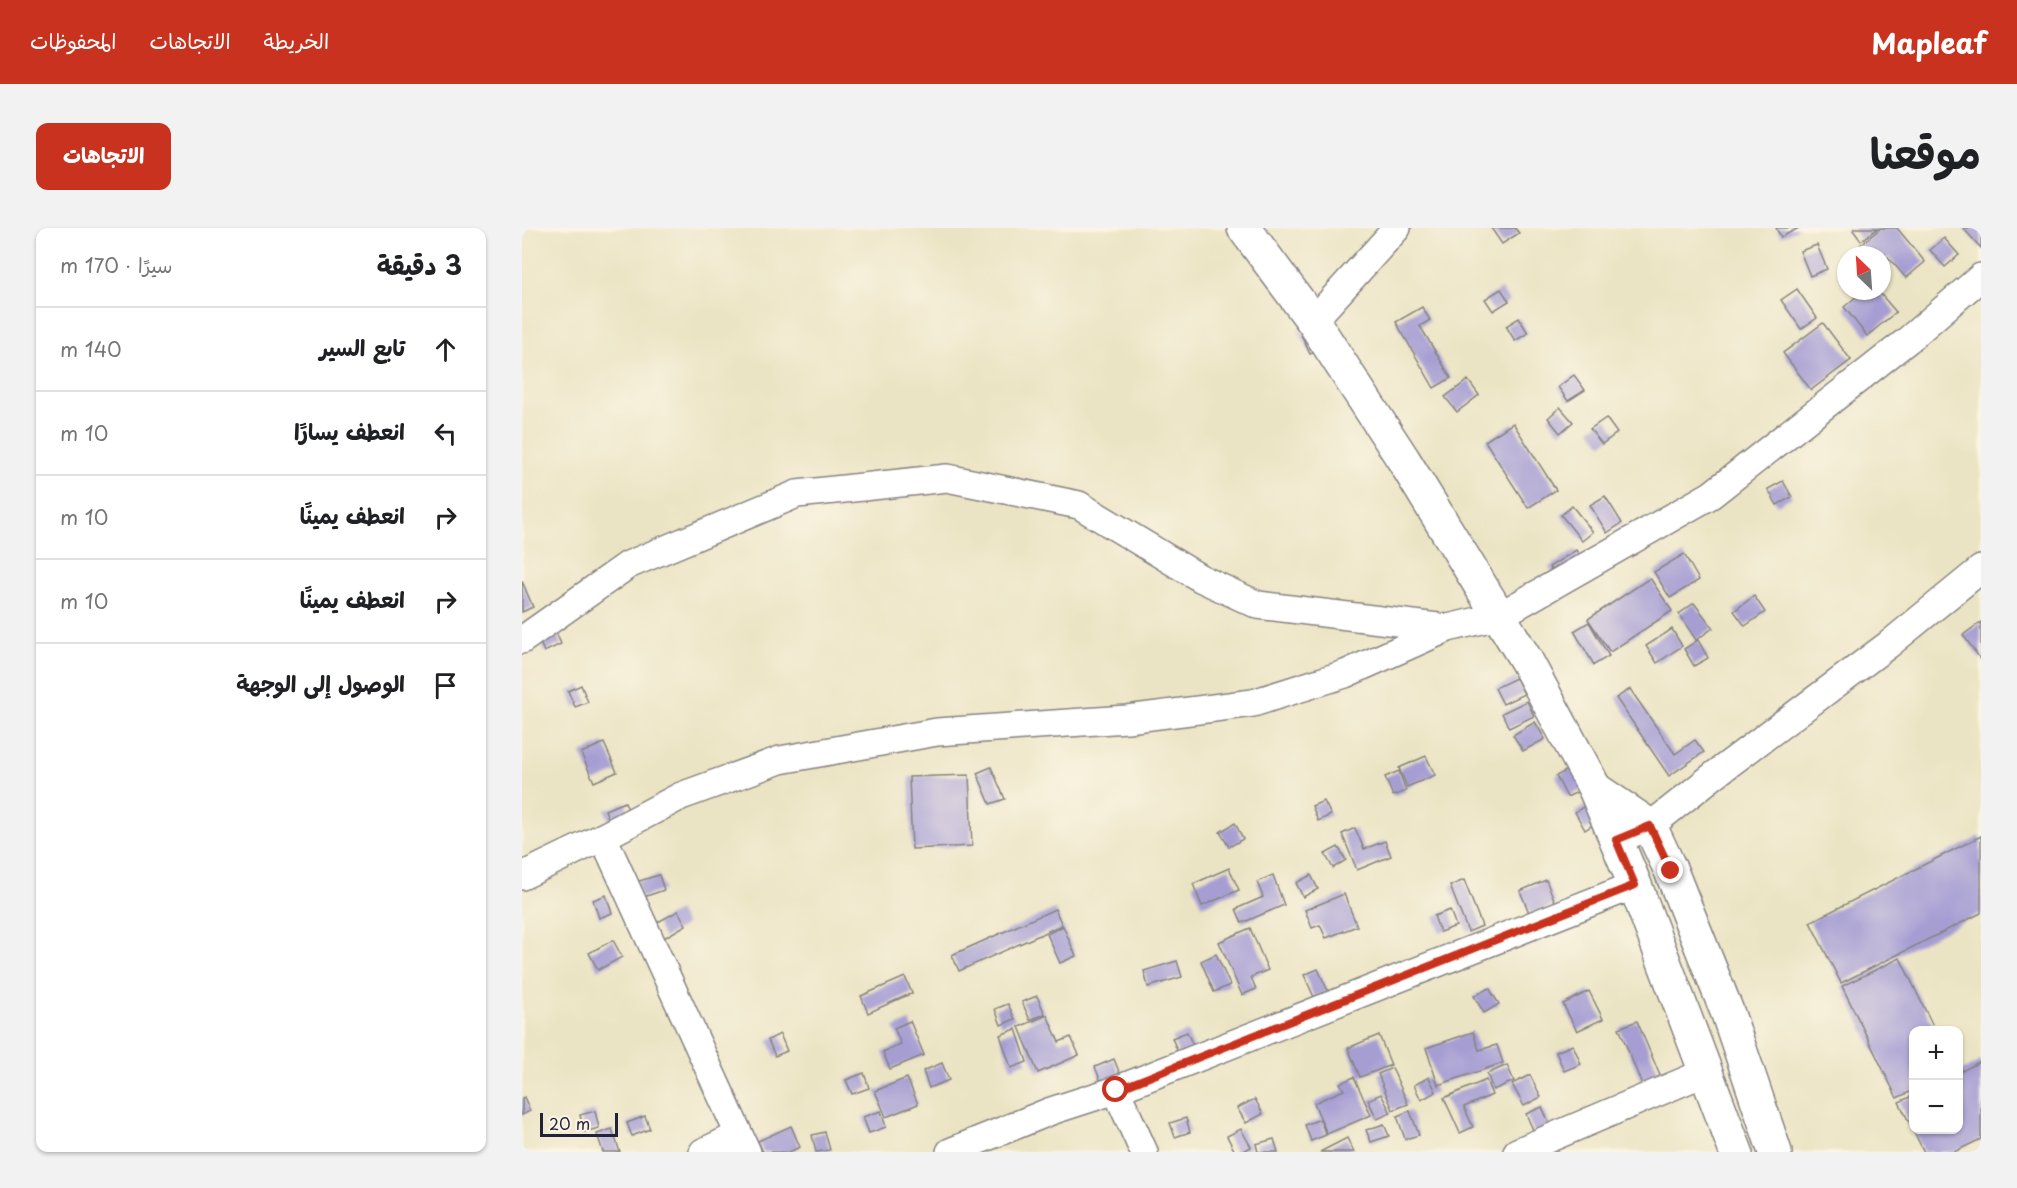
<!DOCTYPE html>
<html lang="ar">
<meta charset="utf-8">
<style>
body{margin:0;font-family:"Playpen Sans","Playpen Sans Arabic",sans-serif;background:#f2f2f2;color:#202124;direction:rtl}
.controls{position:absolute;right:18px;bottom:18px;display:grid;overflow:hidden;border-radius:12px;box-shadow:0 2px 4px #0004}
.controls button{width:54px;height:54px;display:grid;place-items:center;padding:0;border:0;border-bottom:2px solid #e0e0e0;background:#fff;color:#202124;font:30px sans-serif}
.compass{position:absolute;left:1315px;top:18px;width:54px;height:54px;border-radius:50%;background:#fff;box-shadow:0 2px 4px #0004;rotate:335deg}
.scale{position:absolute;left:18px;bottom:15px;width:78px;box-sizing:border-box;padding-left:6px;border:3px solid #22223b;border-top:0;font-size:16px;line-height:21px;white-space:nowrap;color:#22223b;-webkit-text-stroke:4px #fcf5e5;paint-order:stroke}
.stop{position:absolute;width:18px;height:18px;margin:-14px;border:4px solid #c8321e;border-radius:50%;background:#fff}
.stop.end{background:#c8321e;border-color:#fff;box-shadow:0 2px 6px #0008}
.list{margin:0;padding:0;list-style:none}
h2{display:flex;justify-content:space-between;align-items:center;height:78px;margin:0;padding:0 24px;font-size:26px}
h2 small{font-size:20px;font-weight:400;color:#757577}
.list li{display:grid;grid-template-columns:39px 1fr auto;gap:18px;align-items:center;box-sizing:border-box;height:84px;padding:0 24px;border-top:2px solid #e0e0e0}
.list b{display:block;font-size:22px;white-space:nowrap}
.list em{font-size:20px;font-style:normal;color:#757577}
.icon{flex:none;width:33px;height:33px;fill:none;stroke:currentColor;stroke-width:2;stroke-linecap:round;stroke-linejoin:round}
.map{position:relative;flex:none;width:1459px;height:924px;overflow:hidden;direction:ltr;border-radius:12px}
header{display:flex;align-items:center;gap:36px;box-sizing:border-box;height:84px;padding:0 30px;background:#c8321e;color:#fff}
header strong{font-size:28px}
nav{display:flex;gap:33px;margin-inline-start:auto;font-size:21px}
.intro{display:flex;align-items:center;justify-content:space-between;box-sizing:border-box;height:144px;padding:0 36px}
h1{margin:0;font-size:42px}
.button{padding:15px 27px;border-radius:12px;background:#c8321e;color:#fff;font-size:21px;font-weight:700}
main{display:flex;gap:36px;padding:0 36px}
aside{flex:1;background:#fff;border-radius:12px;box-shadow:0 2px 4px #0004}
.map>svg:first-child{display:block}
.building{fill:#a69ed3}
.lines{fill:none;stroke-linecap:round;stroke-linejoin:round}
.minor-casing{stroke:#868380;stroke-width:30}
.tertiary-casing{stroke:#868380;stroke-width:36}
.minor{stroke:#fff;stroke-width:27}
.tertiary{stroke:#fff;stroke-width:33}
.route{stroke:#c8321e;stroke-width:8}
</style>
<header>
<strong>Mapleaf</strong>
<nav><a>الخريطة</a><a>الاتجاهات</a><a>المحفوظات</a></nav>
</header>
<div class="intro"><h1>موقعنا</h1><a class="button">الاتجاهات</a></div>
<main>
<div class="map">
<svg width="1459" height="924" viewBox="0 0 1459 924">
<rect width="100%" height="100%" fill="#fcf5e5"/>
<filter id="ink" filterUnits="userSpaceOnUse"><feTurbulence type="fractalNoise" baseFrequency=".0167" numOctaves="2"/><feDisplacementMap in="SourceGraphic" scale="12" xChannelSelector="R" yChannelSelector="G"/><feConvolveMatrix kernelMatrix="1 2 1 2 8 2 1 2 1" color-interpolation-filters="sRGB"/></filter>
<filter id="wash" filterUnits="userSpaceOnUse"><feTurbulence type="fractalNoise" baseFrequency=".008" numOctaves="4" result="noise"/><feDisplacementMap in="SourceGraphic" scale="24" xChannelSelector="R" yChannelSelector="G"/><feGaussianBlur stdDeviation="1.35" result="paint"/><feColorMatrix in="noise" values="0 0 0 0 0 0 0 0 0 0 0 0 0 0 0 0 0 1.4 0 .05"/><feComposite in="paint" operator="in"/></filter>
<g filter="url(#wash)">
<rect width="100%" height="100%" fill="#ebe4c4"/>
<g id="blocks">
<g class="building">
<polygon points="969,0 993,0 997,5 980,16"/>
<polygon points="1254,0 1277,0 1259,9"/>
<polygon points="1333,0 1356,0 1339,13 1331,2"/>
<polygon points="1359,0 1375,0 1403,34 1384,50 1366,29 1360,34 1360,27 1344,27 1337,18"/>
<polygon points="1441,0 1459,0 1459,20"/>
<polygon points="1422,10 1437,27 1423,39 1408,22"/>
<polygon points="1295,17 1305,41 1288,48 1278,23"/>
<polygon points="979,61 987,73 971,83 963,71"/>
<polygon points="1275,61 1295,90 1279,101 1259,72"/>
<polygon points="1341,63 1356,63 1374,84 1345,108 1322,79"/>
<polygon points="900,79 908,92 898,98 929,150 912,160 874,94"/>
<polygon points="997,90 1006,105 993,113 984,98"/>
<polygon points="1301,95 1329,132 1289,162 1261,125"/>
<polygon points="776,100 799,122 788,126"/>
<polygon points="1052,147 1063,162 1046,173 1036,159"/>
<polygon points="946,152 957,167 935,184 923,169"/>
<polygon points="1038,179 1051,194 1038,205 1026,190"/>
<polygon points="1084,190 1095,205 1080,216 1068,201"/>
<polygon points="991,195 1034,262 1006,280 963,213"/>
<polygon points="1261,253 1270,269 1255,277 1246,261"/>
<polygon points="1083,268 1100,295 1085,305 1068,277"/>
<polygon points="1050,278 1071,304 1060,313 1039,287"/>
<polygon points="1054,322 1063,337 1036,354 1027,339"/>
<polygon points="1162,326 1177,352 1148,370 1132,344"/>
<polygon points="1128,350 1150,383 1088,424 1066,391"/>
<polygon points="0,353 11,379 0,384"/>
<polygon points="1232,368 1243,384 1223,398 1212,383"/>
<polygon points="1172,375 1191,400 1174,412 1157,386"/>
<polygon points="27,388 39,416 22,424 10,395"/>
<polygon points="1067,394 1087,428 1072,437 1052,403"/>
<polygon points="1459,394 1459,432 1441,407"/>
<polygon points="1150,401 1160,418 1135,435 1124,418"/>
<polygon points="1176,412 1186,430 1172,438 1162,421"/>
<polygon points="994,450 1002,466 981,476 973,460"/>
<polygon points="59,457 66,474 53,479 46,463"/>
<polygon points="1108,461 1153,526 1173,512 1182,524 1147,548 1094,470"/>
<polygon points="1005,473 1012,488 987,500 980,485"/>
<polygon points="1013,494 1023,511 1001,523 991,507"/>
<polygon points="82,515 95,544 72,554 59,525"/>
<polygon points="904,528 913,547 885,559 877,540"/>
<polygon points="1055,537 1066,559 1045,569 1034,548"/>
<polygon points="469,539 483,571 468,576 455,545"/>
<polygon points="877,543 884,563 871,568 863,549"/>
<polygon points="447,547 450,618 390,621 387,549"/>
<polygon points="802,573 809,587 796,593 790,578"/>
<polygon points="103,574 109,589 89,597 83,582"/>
<polygon points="1068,575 1078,592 1063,602 1053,584"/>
<polygon points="713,595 721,611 707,619 698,604"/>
<polygon points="833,600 842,621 863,613 869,628 835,642 820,606"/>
<polygon points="1459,608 1459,685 1319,755 1288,694"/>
<polygon points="816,619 824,632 811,640 803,626"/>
<polygon points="707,640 717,662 680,678 671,656"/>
<polygon points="137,647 142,662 119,670 114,654"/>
<polygon points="751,647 762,677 720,695 714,681 741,669 735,654"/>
<polygon points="789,647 796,661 781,669 774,655"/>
<polygon points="942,652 960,698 946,704 928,658"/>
<polygon points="1024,652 1034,676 1008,687 998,663"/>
<polygon points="822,666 835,698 804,710 798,697 790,700 783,682"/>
<polygon points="84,667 90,685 77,690 71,672"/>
<polygon points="533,681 540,697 437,743 430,727"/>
<polygon points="928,682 934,698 918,704 912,688"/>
<polygon points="156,683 164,697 142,710 134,695"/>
<polygon points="541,698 554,728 538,735 525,706"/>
<polygon points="728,700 746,742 729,749 734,761 720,767 697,714"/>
<polygon points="91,712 100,729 76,742 67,725"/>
<polygon points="694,726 708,757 692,764 679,733"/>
<polygon points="1378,730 1413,802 1392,802 1392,862 1375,870 1320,758"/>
<polygon points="655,733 660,749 626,759 622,743"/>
<polygon points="796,741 806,763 792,769 782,747"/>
<polygon points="383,749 390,765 346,785 339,768"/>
<polygon points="967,760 977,776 962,785 952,768"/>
<polygon points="1067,763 1081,791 1055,803 1041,776"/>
<polygon points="515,768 523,786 508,792 500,774"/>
<polygon points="486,776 493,791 479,797 473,781"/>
<polygon points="525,787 537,814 549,809 557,827 516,845 497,799"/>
<polygon points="388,793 402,827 368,841 361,824 379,816 372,800"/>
<polygon points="1115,793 1142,857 1123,864 1097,800"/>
<polygon points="494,801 505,834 489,840 478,807"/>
<polygon points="665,804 672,820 657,827 650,810"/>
<polygon points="951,804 957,822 975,817 981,835 916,857 904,820"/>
<polygon points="258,806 265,823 253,828 246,812"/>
<polygon points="857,807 869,837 838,849 826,820"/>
<polygon points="1051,817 1059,836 1042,843 1034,824"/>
<polygon points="592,831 598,846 579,854 573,839"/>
<polygon points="1459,833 1459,911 1432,924 1402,924 1377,874 1392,867 1392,902 1436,902 1436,845"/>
<polygon points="420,835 427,852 407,860 401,843"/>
<polygon points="985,837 992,853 971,862 965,846"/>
<polygon points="870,840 886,876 871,882 856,846"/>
<polygon points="342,845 347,860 330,866 324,852"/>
<polygon points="1008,847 1019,869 1002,878 990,856"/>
<polygon points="832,849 849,887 805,906 792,875 822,862 818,855"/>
<polygon points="907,849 914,864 899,872 892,857"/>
<polygon points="385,850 396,876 364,889 353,863"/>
<polygon points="964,852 970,867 942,879 951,899 938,905 922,870"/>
<polygon points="859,866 869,885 855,891 846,872"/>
<polygon points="2,869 8,883 0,887 0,870"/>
<polygon points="733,871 741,886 724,895 715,880"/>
<polygon points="1020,879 1032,906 1016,913 1004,886"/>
<polygon points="73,883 77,900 62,904 58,887"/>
<polygon points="359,883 364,899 347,905 341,889"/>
<polygon points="888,883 897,907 883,911 875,888"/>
<polygon points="123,888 128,901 110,908 105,895"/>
<polygon points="664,890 668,904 653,909 648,895"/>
<polygon points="798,891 804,907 789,913 783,897"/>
<polygon points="862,896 867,908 849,914 844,902"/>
<polygon points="269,898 278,919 267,924 241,924 236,913"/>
<polygon points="90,901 98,924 81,924 75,906"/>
<polygon points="719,901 729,919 720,924 713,924 705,908"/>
<polygon points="303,904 308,922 294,924 290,907"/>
<polygon points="825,910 832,924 798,924"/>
<polygon points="752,911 756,924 736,924 734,916"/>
</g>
</g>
</g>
<g filter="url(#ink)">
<use href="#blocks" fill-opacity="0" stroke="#868380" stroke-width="1.5"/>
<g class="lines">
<g class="minor-casing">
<g id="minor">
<polyline points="791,93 875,0"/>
<polyline points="0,412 106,337 275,266 425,250 557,277 678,350 736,377 924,400"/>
<polyline points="1109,606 1128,598 1191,548 1366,417 1459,341"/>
<polyline points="81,609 225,924"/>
<polyline points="0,648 81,609 159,568 258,532 415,504 605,491 731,475 823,446 926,400 977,388 1189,267 1386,112 1459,49"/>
<polyline points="594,862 622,924"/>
<polyline points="181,924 217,907"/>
<polyline points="428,924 529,883 594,862 1113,657"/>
<polyline points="995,924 1184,844"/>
</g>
</g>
<g class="tertiary-casing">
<g id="tertiary">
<polyline points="722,0 791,93 881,231 1004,432 1073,561 1113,657 1214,924"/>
<polyline points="1073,561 1128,598 1149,643 1206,786 1253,924"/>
</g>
</g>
<use href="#minor" class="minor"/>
<use href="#tertiary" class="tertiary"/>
</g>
</g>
<g class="lines" filter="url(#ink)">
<polyline class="route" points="594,862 1113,657 1094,612 1128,598 1149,643"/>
</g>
</svg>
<div class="controls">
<button>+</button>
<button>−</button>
</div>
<svg class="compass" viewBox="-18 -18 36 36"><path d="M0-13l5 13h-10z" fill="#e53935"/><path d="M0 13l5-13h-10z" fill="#757577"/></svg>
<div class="scale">20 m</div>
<div class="stop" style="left:594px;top:862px"></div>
<div class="stop end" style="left:1149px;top:643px"></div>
</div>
<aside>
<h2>3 دقيقة<small>سيرًا · 170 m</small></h2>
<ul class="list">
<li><svg class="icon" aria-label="ahead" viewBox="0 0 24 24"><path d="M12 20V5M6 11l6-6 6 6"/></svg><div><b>تابع السير</b></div><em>140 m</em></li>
<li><svg class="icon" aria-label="left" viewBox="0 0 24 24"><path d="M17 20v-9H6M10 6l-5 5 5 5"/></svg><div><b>انعطف يسارًا</b></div><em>10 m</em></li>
<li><svg class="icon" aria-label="right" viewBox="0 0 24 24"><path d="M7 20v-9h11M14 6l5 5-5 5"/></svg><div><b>انعطف يمينًا</b></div><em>10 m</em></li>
<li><svg class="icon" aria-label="right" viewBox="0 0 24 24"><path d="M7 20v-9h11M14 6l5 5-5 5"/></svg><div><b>انعطف يمينًا</b></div><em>10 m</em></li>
<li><svg class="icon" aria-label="arrive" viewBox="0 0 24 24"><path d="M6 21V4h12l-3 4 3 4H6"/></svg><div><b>الوصول إلى الوجهة</b></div></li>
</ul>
</aside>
</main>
